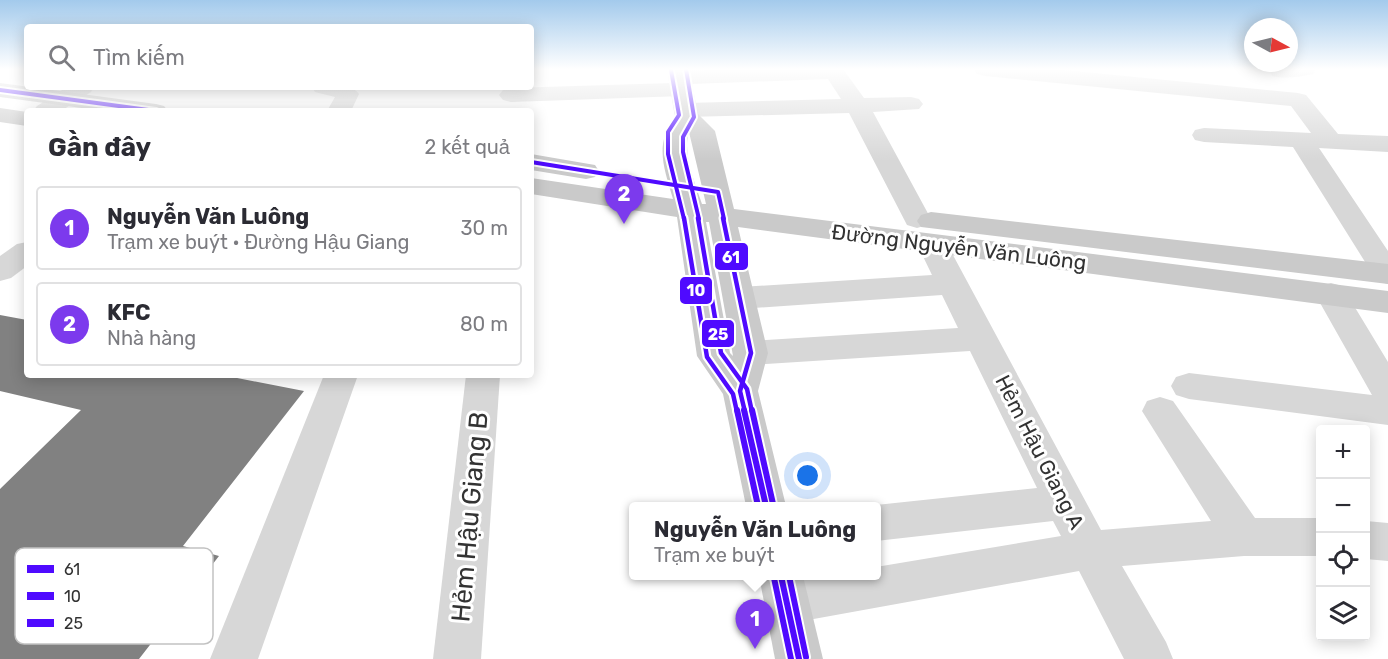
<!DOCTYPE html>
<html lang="vi">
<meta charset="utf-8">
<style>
body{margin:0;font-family:Rubik,sans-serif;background:#f7f7f7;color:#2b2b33}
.controls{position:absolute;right:18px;bottom:18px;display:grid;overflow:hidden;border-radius:6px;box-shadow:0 3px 15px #0003}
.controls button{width:54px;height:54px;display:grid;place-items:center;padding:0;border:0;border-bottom:2px solid #e1e1e2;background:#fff;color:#2b2b33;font:30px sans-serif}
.compass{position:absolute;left:1244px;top:18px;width:54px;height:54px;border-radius:50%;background:#fff;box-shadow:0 3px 15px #0003;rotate:97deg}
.you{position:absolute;left:808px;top:476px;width:21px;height:21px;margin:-15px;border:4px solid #fff;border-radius:50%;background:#1a73e8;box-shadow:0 0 0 9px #1a73e833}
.badge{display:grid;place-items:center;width:39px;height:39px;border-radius:50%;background:#7c3aed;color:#fff;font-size:20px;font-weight:700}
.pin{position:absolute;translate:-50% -50px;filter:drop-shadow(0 2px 3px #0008)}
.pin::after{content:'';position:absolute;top:32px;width:21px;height:18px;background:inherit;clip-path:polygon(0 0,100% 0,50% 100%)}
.popup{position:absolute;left:629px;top:502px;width:252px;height:78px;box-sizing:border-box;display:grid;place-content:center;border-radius:6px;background:#fff;filter:drop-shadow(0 2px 4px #0005);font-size:20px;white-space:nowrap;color:#7c7c81}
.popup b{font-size:22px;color:#2b2b33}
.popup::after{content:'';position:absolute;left:50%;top:100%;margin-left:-12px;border:12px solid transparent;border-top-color:#fff}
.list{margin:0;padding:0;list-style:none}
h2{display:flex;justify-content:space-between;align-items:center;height:78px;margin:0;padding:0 24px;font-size:26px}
h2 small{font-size:20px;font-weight:400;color:#7c7c81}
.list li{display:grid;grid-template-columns:39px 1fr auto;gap:18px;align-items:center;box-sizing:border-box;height:84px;margin:0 12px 12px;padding:0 12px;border:2px solid #e1e1e2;border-radius:6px}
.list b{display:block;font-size:22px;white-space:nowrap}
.list p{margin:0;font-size:20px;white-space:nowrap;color:#7c7c81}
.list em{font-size:20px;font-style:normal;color:#7c7c81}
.icon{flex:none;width:33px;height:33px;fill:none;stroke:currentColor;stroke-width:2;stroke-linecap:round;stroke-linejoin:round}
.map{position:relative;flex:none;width:1388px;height:659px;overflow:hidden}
.search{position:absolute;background:#fff;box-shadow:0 3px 15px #0003;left:24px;top:24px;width:510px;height:66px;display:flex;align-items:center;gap:15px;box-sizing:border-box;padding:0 21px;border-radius:6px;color:#7c7c81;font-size:22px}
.panel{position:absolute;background:#fff;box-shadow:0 3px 15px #0003;left:24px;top:108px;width:510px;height:270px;border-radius:6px}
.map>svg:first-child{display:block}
.building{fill:#818181}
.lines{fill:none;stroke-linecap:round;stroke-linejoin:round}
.minor{fill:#d7d7d7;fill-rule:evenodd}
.major{fill:#cacaca;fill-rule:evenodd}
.bus-1-far2-casing{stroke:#fff;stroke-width:8}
.bus-1-far1-casing{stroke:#fff;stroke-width:9}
.bus-1-casing{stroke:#fff;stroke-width:10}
.bus-2-far2-casing{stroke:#fff;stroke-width:8}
.bus-2-far1-casing{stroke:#fff;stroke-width:9}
.bus-2-casing{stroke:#fff;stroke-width:10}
.bus-3-far2-casing{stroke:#fff;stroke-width:8}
.bus-3-far1-casing{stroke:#fff;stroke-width:9}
.bus-3-casing{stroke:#fff;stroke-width:10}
.bus-1-far2{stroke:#4f0aff;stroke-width:4}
.bus-1-far1{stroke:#4f0aff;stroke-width:4.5}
.bus-1{stroke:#4f0aff;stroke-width:6}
.bus-2-far2{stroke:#4f0aff;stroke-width:4}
.bus-2-far1{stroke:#4f0aff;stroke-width:4.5}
.bus-2{stroke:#4f0aff;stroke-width:6}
.bus-3-far2{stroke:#4f0aff;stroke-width:4}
.bus-3-far1{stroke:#4f0aff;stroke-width:4.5}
.bus-3{stroke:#4f0aff;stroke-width:6}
.labels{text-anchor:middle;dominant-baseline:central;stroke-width:6;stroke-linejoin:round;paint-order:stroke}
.street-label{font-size:21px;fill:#333;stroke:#fff}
.near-street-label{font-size:26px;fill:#333;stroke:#fff}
.key{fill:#fff;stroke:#c2c2c2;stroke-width:1.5}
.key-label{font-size:16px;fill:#333}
.line-badge{stroke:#fff;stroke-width:2}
.badge-label{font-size:16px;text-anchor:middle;font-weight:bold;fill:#fff}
</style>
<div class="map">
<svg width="1388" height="659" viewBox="0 0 1388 659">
<rect width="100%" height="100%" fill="#fff"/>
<polygon class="building" points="0,315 27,320 27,375 222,375 304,391 183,546 219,556 139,659 0,659 0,489 81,410 0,391"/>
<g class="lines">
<g class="minor">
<polygon points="734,69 843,69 864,98 911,97 919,99 923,104 919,109 873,112 931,219 927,225 917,228 907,225 849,113 686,117 678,115 674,110 678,105 686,103 841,99 828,79 690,84 693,89 690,94 682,96 511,102 503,100 499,95 503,90 511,88 672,83 669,78 672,73 680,71"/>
<polygon points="974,69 1054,69 1298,93 1306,95 1338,134 1388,136 1388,152 1319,148 1388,251 1388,284 1377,281 1293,147 1204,142 1195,140 1192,135 1195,130 1204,128 1311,133 1291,106 985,76 977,74"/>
<path d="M1270 69H1316L1313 74C1300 77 1285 79 1272 76Z"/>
<polygon points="67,87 94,87 91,92 61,111 33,111 37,106"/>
<path d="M312 87C325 87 351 82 359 94L351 111H327L335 97 315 92Z"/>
<path d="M932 235 942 237 947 244 1101 530 1211 521 1142 411 1147 401 1160 397 1173 401 1255 518H1320V556H1244L1122 566 1166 642 1173 659H1124L1079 571 786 624 770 618 764 603 770 588C805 574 840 576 876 576V567L1061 536 1053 521 876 541V506H871L876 505 1037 488 970 351 751 365 739 362 734 353 739 344 751 341 958 328 942 295 740 309 729 306 724 298 729 290 740 287 932 275 917 244 922 237Z"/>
<polygon points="27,242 27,266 11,278 0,281 0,256 17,244"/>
<polygon points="1331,283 1342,286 1388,362 1388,425 1189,399 1176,395 1171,386 1176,377 1189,373 1372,395 1315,294 1320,286"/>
<polygon points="324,375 358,375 258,659 210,659"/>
<polygon points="466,375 500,375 481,659 433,659"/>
<polygon points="1366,521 1388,523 1388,561 1366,559"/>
</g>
<g class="major">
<path d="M667 69H689L698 114 715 131 734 209 1388 291V313L738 227 768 353 758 391 786 506H746L723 394 697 356 677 217 531 194V178L673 199C664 168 654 144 675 117ZM689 132 706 204H702C695 183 682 153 689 132ZM706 222H709L733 356 730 353Z"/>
<polygon points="0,83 156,104 164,106 168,111 104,111 0,97"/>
<polygon points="0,108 27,112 27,126 0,122"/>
<polygon points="531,154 595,165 599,171 595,177 586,179 531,170"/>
<polygon points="931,212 1388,264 1388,284 921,227 917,221 921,215"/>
<polygon points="759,576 803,576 823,659 775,659"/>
</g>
<g class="bus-1-far2-casing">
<g id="bus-1-far2">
<polyline points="0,90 156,111"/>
<polyline points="531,162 718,192 724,219"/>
</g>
</g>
<g class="bus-1-far1-casing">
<polyline id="bus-1-far1" points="723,218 751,353 740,391 745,412"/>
</g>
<g class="bus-1-casing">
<g id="bus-1">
<polyline points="744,410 766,506"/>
<polyline points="781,576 799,659"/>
</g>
</g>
<g class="bus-2-far2-casing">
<polyline id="bus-2-far2" points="671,70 679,115 668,132 668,154 684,219"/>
</g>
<g class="bus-2-far1-casing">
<polyline id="bus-2-far1" points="684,218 707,357 733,394 737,412"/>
</g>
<g class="bus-2-casing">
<g id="bus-2">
<polyline points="737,410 758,506"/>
<polyline points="774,578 791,659"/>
</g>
</g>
<g class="bus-3-far2-casing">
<polyline id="bus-3-far2" points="686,69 694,117 683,137 683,152 699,219"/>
</g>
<g class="bus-3-far1-casing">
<polyline id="bus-3-far1" points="698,218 721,353 747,389 752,412"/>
</g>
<g class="bus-3-casing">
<g id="bus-3">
<polyline points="752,410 773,504"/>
<polyline points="789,576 806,657"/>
</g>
</g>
<use href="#bus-1-far2" class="bus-1-far2"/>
<use href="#bus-1-far1" class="bus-1-far1"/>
<use href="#bus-1" class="bus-1"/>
<use href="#bus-2-far2" class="bus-2-far2"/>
<use href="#bus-2-far1" class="bus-2-far1"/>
<use href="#bus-2" class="bus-2"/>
<use href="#bus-3-far2" class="bus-3-far2"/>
<use href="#bus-3-far1" class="bus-3-far1"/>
<use href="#bus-3" class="bus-3"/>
</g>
<linearGradient id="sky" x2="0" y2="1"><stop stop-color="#a3caec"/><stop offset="0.43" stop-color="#fff"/><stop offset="1" stop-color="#fff" stop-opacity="0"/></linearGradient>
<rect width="1388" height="161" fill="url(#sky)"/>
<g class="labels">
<g class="street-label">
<text transform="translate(959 247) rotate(7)">Đường Nguyễn Văn Luông</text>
<text transform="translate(1040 452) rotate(63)">Hẻm Hậu Giang A</text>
</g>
<g class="near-street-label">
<text transform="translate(470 517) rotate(-85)">Hẻm Hậu Giang B</text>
</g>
</g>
<rect x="15" y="548" width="198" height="96" rx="9" class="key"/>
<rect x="27" y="565" width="27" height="8" fill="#4f0aff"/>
<rect x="27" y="592" width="27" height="8" fill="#4f0aff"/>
<rect x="27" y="619" width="27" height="8" fill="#4f0aff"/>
<g class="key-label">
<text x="64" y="575">61</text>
<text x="64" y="602">10</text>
<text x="64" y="629">25</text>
</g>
<g class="line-badge">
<rect x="714" y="242" width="35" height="29" rx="6" fill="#4f0aff"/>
<rect x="679" y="276" width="34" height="29" rx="6" fill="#4f0aff"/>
<rect x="701" y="319" width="34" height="29" rx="6" fill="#4f0aff"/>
</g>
<g class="badge-label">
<text x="731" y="263">61</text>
<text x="696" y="296">10</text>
<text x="718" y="340">25</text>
</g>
</svg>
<div class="controls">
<button>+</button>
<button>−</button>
<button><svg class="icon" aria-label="locate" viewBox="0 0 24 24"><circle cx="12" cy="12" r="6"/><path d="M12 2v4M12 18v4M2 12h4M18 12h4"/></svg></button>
<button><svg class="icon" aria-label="layers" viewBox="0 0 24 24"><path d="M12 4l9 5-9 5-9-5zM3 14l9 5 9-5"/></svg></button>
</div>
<svg class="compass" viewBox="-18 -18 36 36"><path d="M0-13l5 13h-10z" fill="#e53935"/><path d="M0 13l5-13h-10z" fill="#7c7c81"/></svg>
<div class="you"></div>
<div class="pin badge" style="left:755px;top:649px">1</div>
<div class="popup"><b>Nguyễn Văn Luông</b>Trạm xe buýt</div>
<div class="pin badge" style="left:624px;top:224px">2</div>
<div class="search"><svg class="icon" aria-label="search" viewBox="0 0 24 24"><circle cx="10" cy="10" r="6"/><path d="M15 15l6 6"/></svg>Tìm kiếm</div>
<section class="panel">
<h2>Gần đây<small>2 kết quả</small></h2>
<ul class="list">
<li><span class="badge">1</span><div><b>Nguyễn Văn Luông</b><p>Trạm xe buýt · Đường Hậu Giang</p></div><em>30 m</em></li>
<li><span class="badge">2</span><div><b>KFC</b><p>Nhà hàng</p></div><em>80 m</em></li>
</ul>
</section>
</div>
